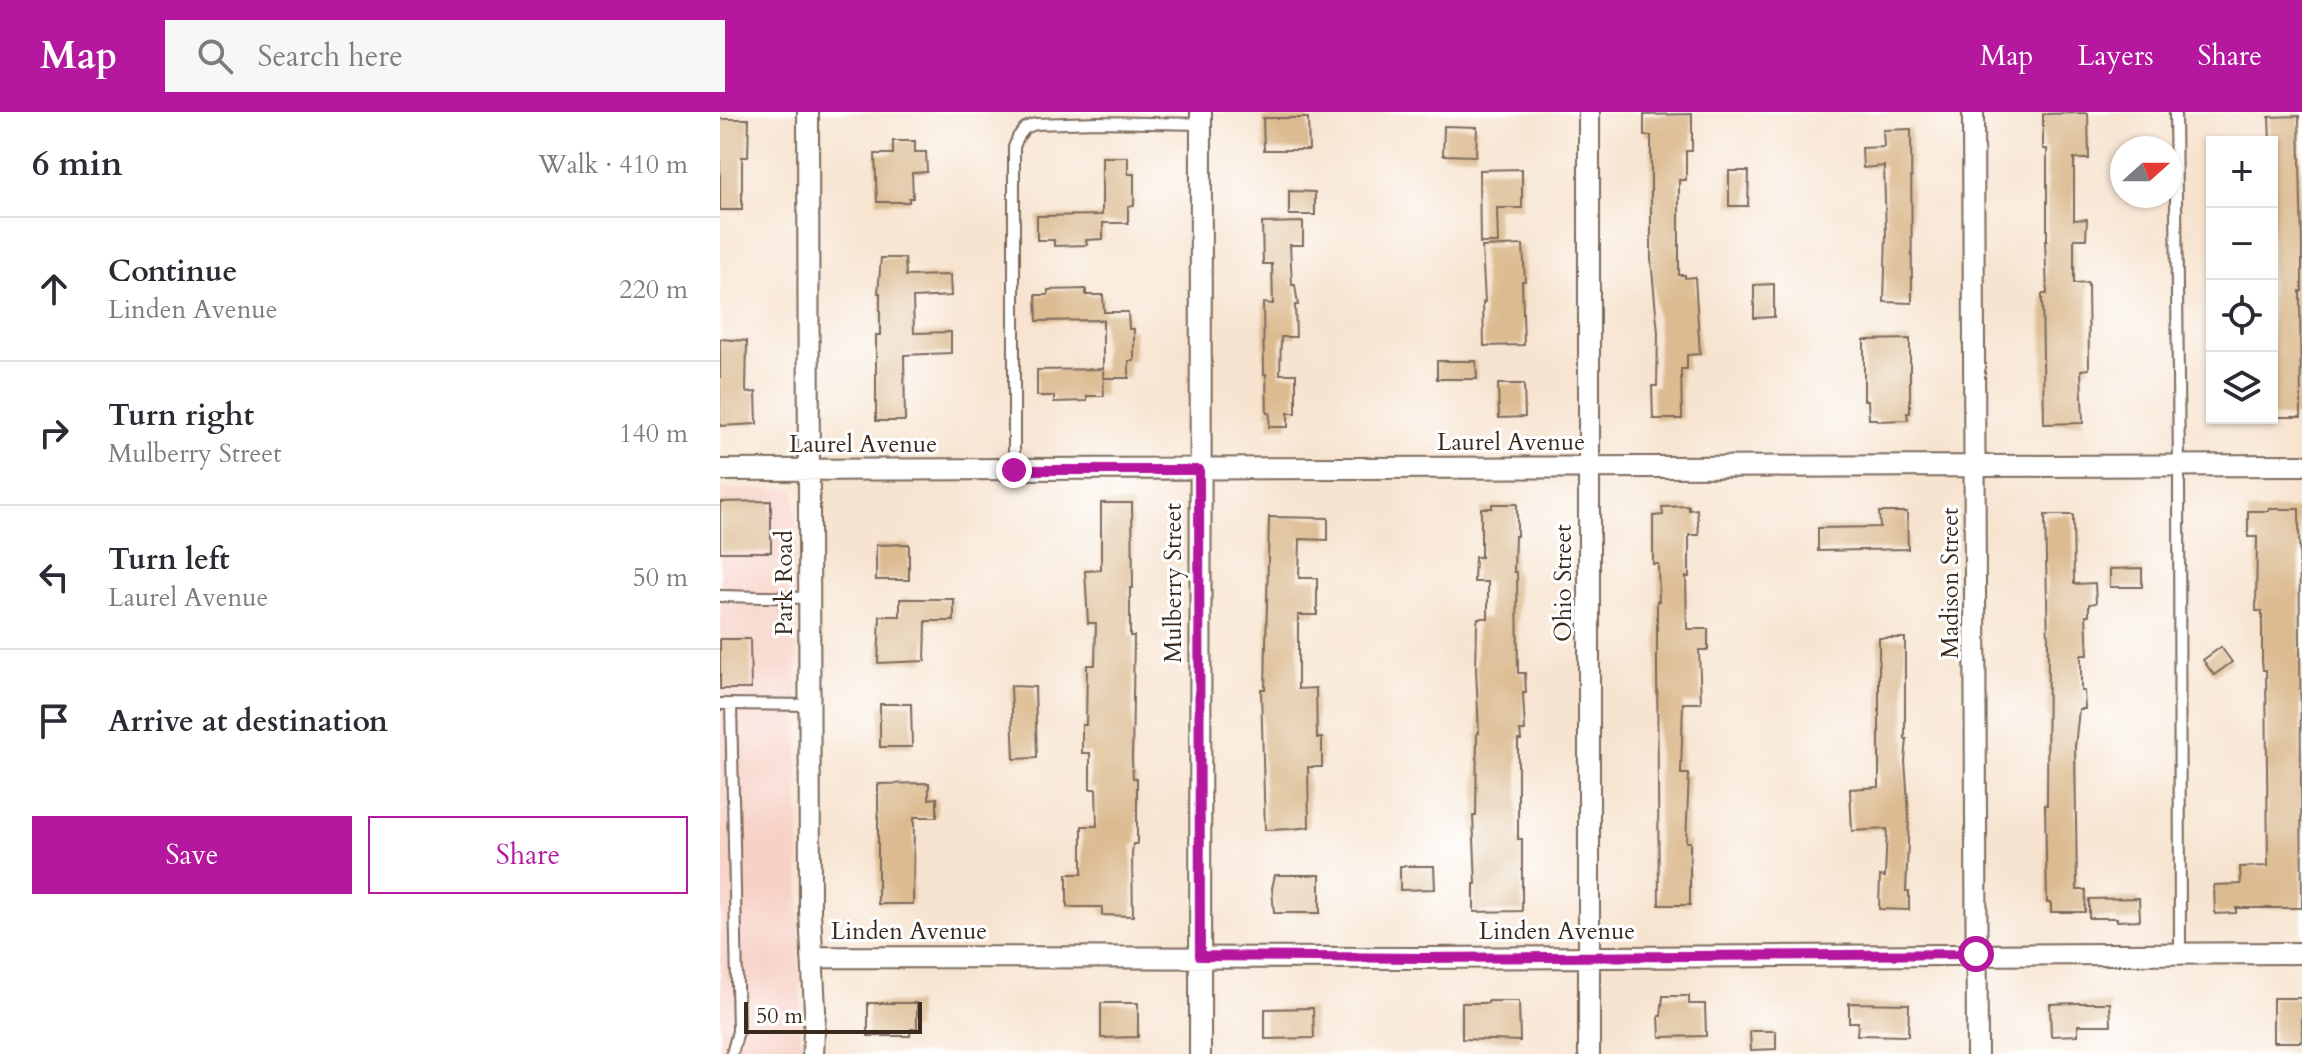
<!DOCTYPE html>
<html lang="en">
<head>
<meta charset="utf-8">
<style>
  body { margin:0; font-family:Cardo,serif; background:#f7f7f7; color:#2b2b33 }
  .controls { position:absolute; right:24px; top:24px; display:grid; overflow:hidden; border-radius:0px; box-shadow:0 2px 6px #0004 }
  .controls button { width:72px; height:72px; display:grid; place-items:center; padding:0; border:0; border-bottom:2px solid #e1e1e2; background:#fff; color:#2b2b33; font:40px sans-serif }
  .compass { position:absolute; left:1390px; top:24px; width:72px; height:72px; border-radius:50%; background:#fff; box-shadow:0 2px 6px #0004; rotate:69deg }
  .scale { position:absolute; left:24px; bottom:20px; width:178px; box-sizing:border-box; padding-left:8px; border:4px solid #3b2a1e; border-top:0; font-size:22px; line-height:28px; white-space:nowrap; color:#3b2a1e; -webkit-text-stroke:6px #fff; paint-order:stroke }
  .stop { position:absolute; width:24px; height:24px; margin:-18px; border:6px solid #b5179e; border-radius:50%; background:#fff }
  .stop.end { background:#b5179e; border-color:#fff; box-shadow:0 2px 8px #0008 }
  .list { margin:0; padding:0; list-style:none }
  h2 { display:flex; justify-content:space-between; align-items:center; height:104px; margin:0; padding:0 32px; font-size:34px }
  h2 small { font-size:26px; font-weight:400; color:#7c7c81 }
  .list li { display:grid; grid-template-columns:52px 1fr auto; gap:24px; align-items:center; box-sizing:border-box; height:144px; padding:0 32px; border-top:2px solid #e1e1e2 }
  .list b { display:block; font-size:30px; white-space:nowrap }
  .list p { margin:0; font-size:26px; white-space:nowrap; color:#7c7c81 }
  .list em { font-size:26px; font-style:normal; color:#7c7c81 }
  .actions { display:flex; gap:16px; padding:24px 32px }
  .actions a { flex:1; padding:18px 0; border:2px solid #b5179e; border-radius:0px; text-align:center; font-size:28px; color:#b5179e }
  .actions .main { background:#b5179e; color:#fff }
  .icon { flex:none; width:44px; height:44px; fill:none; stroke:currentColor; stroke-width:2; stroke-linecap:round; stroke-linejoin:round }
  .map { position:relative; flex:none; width:1582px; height:942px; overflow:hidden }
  header { display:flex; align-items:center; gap:48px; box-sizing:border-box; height:112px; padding:0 40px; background:#b5179e; color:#fff }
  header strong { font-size:38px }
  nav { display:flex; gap:44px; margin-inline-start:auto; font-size:28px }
  .search { width:560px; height:72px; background:#f7f7f7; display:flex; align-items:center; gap:20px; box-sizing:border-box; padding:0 28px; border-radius:0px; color:#7c7c81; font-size:30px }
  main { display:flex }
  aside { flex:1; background:#fff }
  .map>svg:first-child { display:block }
</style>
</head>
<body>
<header>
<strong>Map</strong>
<div class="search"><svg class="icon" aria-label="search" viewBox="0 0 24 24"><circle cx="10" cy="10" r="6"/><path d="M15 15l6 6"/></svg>Search here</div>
<nav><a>Map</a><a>Layers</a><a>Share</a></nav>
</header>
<main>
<aside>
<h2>6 min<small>Walk · 410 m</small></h2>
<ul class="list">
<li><svg class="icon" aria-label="ahead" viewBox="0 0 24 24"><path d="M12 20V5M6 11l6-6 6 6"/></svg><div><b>Continue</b><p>Linden Avenue</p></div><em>220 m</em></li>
<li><svg class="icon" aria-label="right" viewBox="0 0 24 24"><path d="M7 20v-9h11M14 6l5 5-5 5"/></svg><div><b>Turn right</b><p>Mulberry Street</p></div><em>140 m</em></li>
<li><svg class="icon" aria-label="left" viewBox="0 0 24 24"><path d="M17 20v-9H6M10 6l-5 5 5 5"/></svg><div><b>Turn left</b><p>Laurel Avenue</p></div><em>50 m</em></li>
<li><svg class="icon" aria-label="arrive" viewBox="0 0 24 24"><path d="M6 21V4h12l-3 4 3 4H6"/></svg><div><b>Arrive at destination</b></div></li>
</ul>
<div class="actions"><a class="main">Save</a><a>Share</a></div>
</aside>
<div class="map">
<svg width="1582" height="942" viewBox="0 0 1582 942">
  <rect width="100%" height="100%" fill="#fff"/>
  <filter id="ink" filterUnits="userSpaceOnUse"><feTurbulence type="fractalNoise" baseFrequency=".0125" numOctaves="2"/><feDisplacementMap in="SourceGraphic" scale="16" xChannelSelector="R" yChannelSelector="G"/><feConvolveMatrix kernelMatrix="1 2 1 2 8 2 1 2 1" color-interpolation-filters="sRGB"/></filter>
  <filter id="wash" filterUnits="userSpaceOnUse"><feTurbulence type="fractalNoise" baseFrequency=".006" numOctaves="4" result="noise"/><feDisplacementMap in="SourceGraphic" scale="32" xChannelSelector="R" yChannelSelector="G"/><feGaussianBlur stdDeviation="1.8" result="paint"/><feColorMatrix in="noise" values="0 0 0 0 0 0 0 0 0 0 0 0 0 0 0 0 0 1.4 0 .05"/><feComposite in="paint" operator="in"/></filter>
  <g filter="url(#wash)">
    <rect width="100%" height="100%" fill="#f7e4d0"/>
    <!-- built -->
    <path fill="#f7d1c6" d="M 0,377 L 75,377 L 81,935 L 78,942 L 0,942 Z"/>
    <g id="blocks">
      <!-- building -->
      <path fill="#dcbb91" d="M 1368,1 L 1369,47 L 1354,47 L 1354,108 L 1367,107 L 1366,127 L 1354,127 L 1354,172 L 1368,171 L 1369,257 L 1361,258 L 1363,311 L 1324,312 L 1322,182 L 1327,182 L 1325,129 L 1327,129 L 1327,37 L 1323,37 L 1323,2 Z
        M 972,2 L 972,39 L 966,39 L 966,68 L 959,68 L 959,163 L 965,163 L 965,166 L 975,165 L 980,242 L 967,243 L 967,257 L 961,257 L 962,307 L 933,307 L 932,274 L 937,274 L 938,221 L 931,147 L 931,24 L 924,24 L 924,3 Z
        M 1579,4 L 1582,137 L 1582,179 L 1580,179 L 1581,305 L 1552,305 L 1552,30 L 1550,30 L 1549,5 Z
        M 543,6 L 588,6 L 589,38 L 544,38 Z
        M 0,7 L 29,7 L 28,45 L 22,45 L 22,98 L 0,98 Z
        M 724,14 L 757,15 L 756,44 L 723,43 Z
        M 1191,17 L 1192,191 L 1164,190 L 1166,123 L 1164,54 L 1143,56 L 1142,36 L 1164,35 L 1163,18 Z
        M 173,29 L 195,29 L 195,40 L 206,40 L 207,60 L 192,61 L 193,86 L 189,86 L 189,90 L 157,90 L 155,42 L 173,42 Z
        M 382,45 L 408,45 L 408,62 L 414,62 L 414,93 L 408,94 L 408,111 L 383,111 L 383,127 L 366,128 L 367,133 L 334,134 L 334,128 L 317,128 L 317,104 L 382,103 Z
        M 802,57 L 802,96 L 777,96 L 778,131 L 760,131 L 759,58 Z
        M 1009,59 L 1029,59 L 1028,94 L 1009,94 Z
        M 569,79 L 595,80 L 595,103 L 569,103 Z
        M 583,110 L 583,133 L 570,133 L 572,173 L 575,173 L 578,193 L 575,193 L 576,225 L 561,225 L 560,262 L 576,262 L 576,301 L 568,301 L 568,315 L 549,315 L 550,301 L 547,301 L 546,262 L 544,262 L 543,191 L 553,192 L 552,152 L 543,152 L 542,111 Z
        M 803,133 L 805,169 L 802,169 L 804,233 L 764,234 L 763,190 L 765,190 L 762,135 Z
        M 161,146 L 185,146 L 186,164 L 230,163 L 231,184 L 193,186 L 194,221 L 231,220 L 231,241 L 184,243 L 185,309 L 156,309 L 156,223 L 160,223 L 160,181 L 158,181 Z
        M 1054,172 L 1054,205 L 1034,206 L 1034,173 Z
        M 366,177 L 366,183 L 383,183 L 384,200 L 408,200 L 409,217 L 414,217 L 414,249 L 409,249 L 409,266 L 384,266 L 383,259 L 384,284 L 367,284 L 367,289 L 334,290 L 334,284 L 317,284 L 317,258 L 383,257 L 383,208 L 317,209 L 316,183 L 328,183 L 328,178 Z
        M 0,227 L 27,229 L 26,279 L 27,281 L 36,280 L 37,312 L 0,314 Z
        M 1190,227 L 1190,301 L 1187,301 L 1188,308 L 1157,309 L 1157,307 L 1149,307 L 1148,288 L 1144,288 L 1144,228 Z
        M 717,249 L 756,249 L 757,267 L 717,267 Z
        M 778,272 L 804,272 L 805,305 L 779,306 Z
        M 51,389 L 51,440 L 0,440 L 0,390 Z
        M 381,391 L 412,391 L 413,476 L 410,476 L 410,524 L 414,524 L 412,648 L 413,666 L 417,666 L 417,732 L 413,732 L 412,742 L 413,804 L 382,803 L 382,795 L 347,795 L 347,762 L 362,762 L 362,714 L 377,714 L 376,677 L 370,677 L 370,641 L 362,641 L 362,613 L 366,613 L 367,553 L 375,553 L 376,511 L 368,511 L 365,459 L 381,458 Z
        M 772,392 L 797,392 L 797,424 L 795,424 L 794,460 L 797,460 L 798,561 L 805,561 L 806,581 L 803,581 L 805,619 L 800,619 L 801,628 L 798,628 L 798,727 L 802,727 L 802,799 L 754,800 L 754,772 L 756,772 L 753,704 L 756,704 L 757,621 L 759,621 L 756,558 L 757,511 L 758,506 L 768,506 L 768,470 L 754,470 L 755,445 L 761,445 L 761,396 L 772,396 Z
        M 969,394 L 969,398 L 977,397 L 979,423 L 969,423 L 969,465 L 966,465 L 967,517 L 988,517 L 988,538 L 979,538 L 981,591 L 963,591 L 961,662 L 969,662 L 966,730 L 970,730 L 970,793 L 939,793 L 937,554 L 937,489 L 939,489 L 938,452 L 933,452 L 933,404 L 943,403 L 942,395 Z
        M 1549,397 L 1579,397 L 1582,796 L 1516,796 L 1516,801 L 1495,802 L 1494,773 L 1521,772 L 1520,755 L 1548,754 L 1546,558 L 1543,558 L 1542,549 L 1542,499 L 1536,499 L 1537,425 L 1528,425 L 1528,399 L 1549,399 Z
        M 1159,400 L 1187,400 L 1188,437 L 1098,439 L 1098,416 L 1160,415 Z
        M 1325,403 L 1353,403 L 1354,472 L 1375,471 L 1376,491 L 1369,492 L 1369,503 L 1366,503 L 1368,543 L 1361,543 L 1361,579 L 1364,579 L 1365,597 L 1359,597 L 1355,635 L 1357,778 L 1366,778 L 1365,800 L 1331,800 L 1331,791 L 1327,791 L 1325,693 L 1327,693 L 1328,531 Z
        M 549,405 L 608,406 L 608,428 L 580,427 L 579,466 L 597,466 L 597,503 L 578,503 L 578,577 L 596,576 L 597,626 L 602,626 L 602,655 L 588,655 L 589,715 L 572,717 L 545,718 L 541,577 L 545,577 Z
        M 189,432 L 189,468 L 156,468 L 156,433 Z
        M 1422,456 L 1422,475 L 1390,475 L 1390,457 Z
        M 180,487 L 234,487 L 234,509 L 206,509 L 205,549 L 158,551 L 160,504 L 180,504 Z
        M 1159,526 L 1185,526 L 1185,627 L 1187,627 L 1185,649 L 1189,704 L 1186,779 L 1189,779 L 1189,798 L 1159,797 L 1160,764 L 1165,765 L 1167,717 L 1132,719 L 1130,677 L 1159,675 Z
        M 0,527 L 30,527 L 31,577 L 0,577 Z
        M 1501,535 L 1512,550 L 1494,563 L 1483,548 Z
        M 291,574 L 315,575 L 317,646 L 294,647 Z
        M 160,592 L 191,592 L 192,635 L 160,635 Z
        M 209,671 L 209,687 L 217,686 L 217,705 L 194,705 L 193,792 L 158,792 L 158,672 Z
        M 680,754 L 714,754 L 715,777 L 680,778 Z
        M 555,763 L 600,763 L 600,801 L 554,801 L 552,776 Z
        M 1419,786 L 1420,808 L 1397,809 L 1397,806 L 1369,806 L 1369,787 Z
        M 943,884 L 969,884 L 969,892 L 985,892 L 986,924 L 940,925 L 939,904 L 941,904 Z
        M 1553,886 L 1582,886 L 1582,930 L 1553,930 Z
        M 768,889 L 799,889 L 800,929 L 742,927 L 742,891 L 768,891 Z
        M 148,891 L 197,891 L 197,917 L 191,917 L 190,924 L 148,924 Z
        M 381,891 L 418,891 L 418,925 L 381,926 Z
        M 1129,891 L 1189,892 L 1188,924 L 1137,923 L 1138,910 L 1129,910 Z
        M 1357,891 L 1390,891 L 1391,913 L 1358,913 L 1358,923 L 1331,924 L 1330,892 Z
        M 593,896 L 594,926 L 545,927 L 545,897 Z
        M 1030,919 L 1056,919 L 1056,937 L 1031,938 Z"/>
    </g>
  </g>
  <g filter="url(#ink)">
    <use href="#blocks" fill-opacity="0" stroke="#7d6b5c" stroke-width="2"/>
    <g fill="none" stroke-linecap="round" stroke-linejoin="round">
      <defs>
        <path id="service" d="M 1455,0 L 1459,354 L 1460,841
          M 294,358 L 294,35 L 298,25 L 305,16 L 315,12 L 377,10 L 481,12
          M 0,484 L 90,486
          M 0,592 L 90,593
          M 11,592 L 18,919 L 12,942"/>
        <path id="minor" d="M 88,0 L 90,800 L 95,898 L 93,942
          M 1253,0 L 1257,942
          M 0,358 L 1582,353
          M 92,845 L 702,846 L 1582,841
          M 480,942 L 481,0
          M 869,942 L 869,0"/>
      </defs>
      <!-- service casing -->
      <use href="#service" stroke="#7d6b5c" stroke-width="14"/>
      <!-- minor casing -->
      <use href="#minor" stroke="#7d6b5c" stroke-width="24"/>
      <!-- service -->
      <use href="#service" stroke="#fff" stroke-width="10"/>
      <!-- minor -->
      <use href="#minor" stroke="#fff" stroke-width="20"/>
    </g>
  </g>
  <g fill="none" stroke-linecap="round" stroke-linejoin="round" filter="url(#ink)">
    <!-- route -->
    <path stroke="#b5179e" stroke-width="10" d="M 294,358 L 479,358 L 480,844 L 702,846 L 1256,842"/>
  </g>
  <g text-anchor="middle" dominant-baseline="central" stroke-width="6" stroke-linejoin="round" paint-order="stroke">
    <!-- street labels -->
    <g font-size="24" fill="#3b2a1e" stroke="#fff">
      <text x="791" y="330">Laurel Avenue</text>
      <text x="143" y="332">Laurel Avenue</text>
      <text transform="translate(64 471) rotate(-90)">Park Road</text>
      <text transform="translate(453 471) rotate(-90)">Mulberry Street</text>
      <text transform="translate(843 471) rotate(-90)">Ohio Street</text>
      <text transform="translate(1230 471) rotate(-90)">Madison Street</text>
      <text x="189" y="819">Linden Avenue</text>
      <text x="837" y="819">Linden Avenue</text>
    </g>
  </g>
</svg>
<div class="controls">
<button>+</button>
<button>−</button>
<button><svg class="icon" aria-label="locate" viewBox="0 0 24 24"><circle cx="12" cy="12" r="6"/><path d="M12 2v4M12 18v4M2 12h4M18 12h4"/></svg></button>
<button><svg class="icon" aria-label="layers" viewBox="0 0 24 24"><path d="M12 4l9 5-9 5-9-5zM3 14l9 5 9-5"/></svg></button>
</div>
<svg class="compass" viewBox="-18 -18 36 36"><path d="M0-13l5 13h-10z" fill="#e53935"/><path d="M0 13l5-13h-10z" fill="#7c7c81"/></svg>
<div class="scale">50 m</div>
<div class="stop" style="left:1256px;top:842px"></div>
<div class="stop end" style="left:294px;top:358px"></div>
</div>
</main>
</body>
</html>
